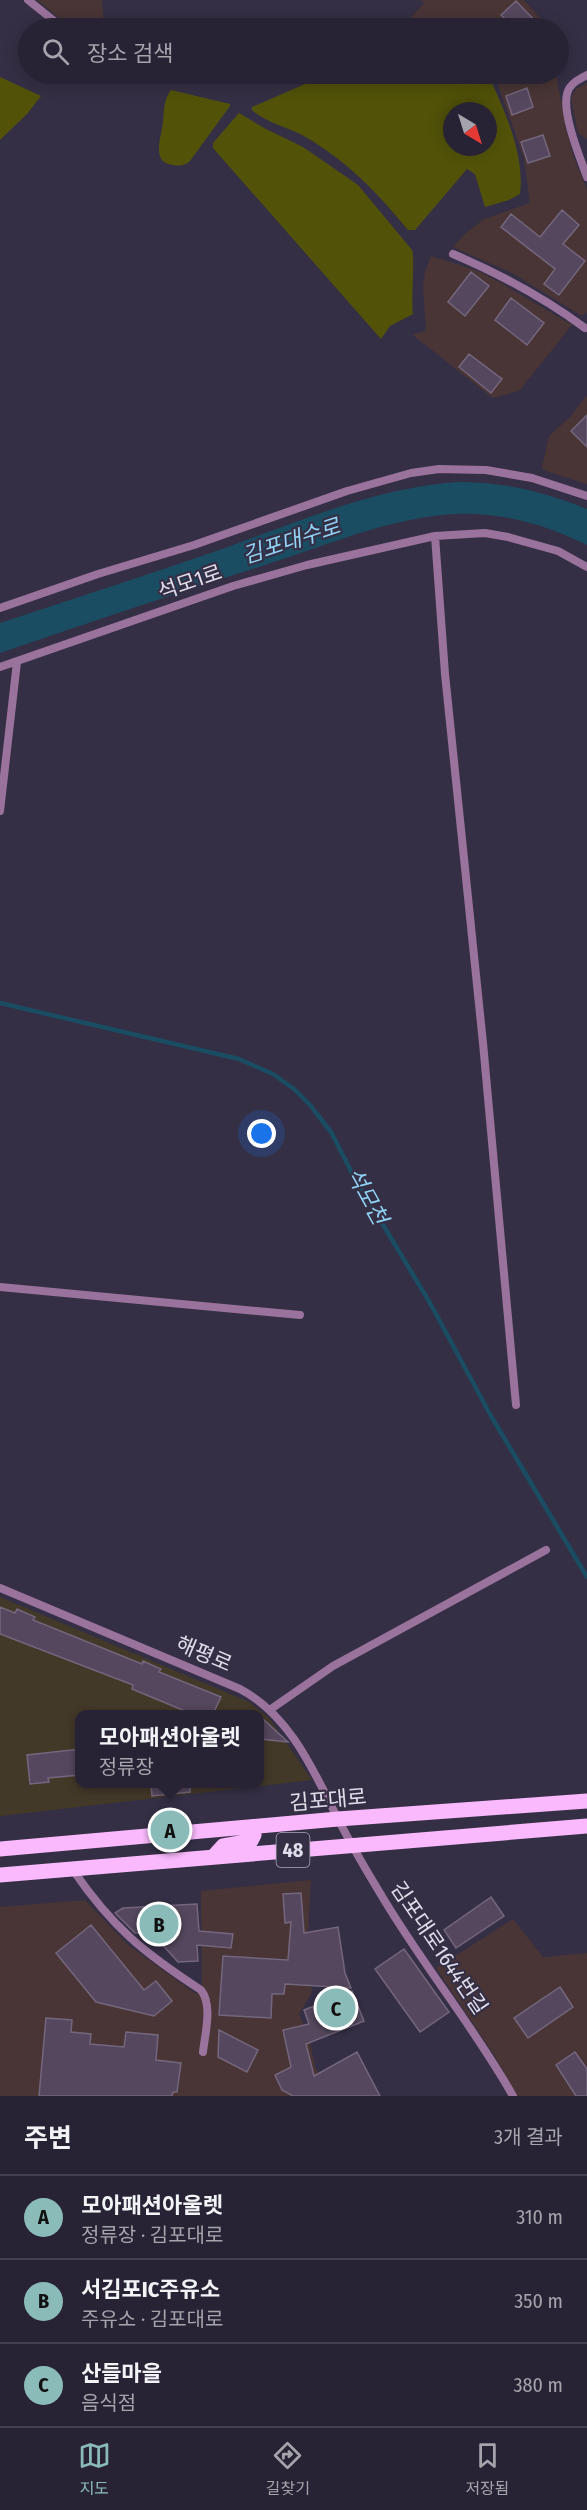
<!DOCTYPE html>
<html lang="ko">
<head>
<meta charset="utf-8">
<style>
  body { margin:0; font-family:"Fira Sans Condensed","Noto Sans KR",sans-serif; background:#342f40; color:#f1f3f6 }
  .compass { position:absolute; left:443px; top:102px; width:54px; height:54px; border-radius:50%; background:#282334; box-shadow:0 3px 15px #0003; rotate:142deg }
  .you { position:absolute; left:262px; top:1134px; width:21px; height:21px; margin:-15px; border:4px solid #fff; border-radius:50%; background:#1a73e8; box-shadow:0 0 0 9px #1a73e833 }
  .badge { display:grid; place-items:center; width:39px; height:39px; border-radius:50%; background:#8bbbb9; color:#111; font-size:20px; font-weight:700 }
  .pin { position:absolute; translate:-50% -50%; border:3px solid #fff; box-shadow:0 2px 6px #0006 }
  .popup { position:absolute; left:75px; top:1710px; width:189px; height:78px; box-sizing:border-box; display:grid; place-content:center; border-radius:12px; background:#282334; filter:drop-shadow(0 2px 4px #0005); font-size:20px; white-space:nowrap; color:#a5a4ac }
  .popup b { font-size:22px; color:#f1f3f6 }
  .popup::after { content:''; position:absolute; left:50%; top:100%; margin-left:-12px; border:12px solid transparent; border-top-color:#282334 }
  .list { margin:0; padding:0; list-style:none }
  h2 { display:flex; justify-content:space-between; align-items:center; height:78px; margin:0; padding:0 24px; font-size:26px }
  h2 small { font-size:20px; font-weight:400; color:#a5a4ac }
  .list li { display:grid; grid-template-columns:39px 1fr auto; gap:18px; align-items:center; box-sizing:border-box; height:84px; padding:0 24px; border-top:2px solid #44404f }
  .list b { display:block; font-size:22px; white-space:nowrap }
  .list p { margin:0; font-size:20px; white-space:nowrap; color:#a5a4ac }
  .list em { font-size:20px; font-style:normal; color:#a5a4ac }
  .icon { flex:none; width:33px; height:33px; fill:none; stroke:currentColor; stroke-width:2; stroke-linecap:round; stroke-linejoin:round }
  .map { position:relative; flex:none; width:587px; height:2096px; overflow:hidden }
  .search { position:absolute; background:#282334; box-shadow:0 3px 15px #0003; left:18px; right:18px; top:18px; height:66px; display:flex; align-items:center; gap:15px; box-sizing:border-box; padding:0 21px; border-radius:33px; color:#a5a4ac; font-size:22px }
  .sheet { height:330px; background:#282334 }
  nav { display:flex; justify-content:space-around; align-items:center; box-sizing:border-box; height:84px; border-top:2px solid #44404f; background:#282334; font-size:16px; color:#a5a4ac }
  nav a { display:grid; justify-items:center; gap:3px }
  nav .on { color:#8bbbb9 }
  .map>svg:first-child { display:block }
</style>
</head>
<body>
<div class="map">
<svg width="587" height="2096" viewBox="0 0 587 2096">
  <rect width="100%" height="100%" fill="#352f45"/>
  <!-- commercial -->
  <path fill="#433929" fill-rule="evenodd" d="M 0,1597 L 249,1702 L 269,1718 L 312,1780 L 0,1816 ZM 80,1714 L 260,1714 L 260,1784 L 80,1784 Z"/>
  <!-- industrial -->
  <path fill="#493535" d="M 37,0 L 102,0 L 104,28 L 71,28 Z
    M 421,0 L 524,0 L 549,28 L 410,28 L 407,22 L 424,3 Z
    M 494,74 L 556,74 L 566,129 L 574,158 L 587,190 L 587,312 L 582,316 L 512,273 L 453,247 L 466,233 L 484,219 L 530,203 L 524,158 Z
    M 587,83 L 587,139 L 578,133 L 571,98 L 576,89 Z
    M 431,256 L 478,271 L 501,283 L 572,325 L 519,391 L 493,398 L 414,336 L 414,334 L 426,331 L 423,287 L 425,271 Z
    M 587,395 L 587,484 L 543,470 L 542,467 L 549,436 L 570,417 Z
    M 311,1880 L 308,1933 L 312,1985 L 311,1994 L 299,2014 L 309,2036 L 315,2067 L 330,2096 L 0,2096 L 0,1907 L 85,1900 L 128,1945 L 196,1994 L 202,1984 L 201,1891 Z
    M 513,1919 L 543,1957 L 587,1953 L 587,2096 L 517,2096 L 494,2055 L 436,1968 Z"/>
  <!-- green -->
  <path fill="#525309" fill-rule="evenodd" d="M 328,74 L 488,74 C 504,110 525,153 520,194 L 509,200 L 485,207 L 475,174 L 467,169 L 415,230 L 408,230 C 377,192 345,159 302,135 C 285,126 267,123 252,110 L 252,107 ZM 452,111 L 488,111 L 488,147 L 452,147 Z
    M 0,77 L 41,96 L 27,114 L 0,140 Z
    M 171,90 L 230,104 L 230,106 L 190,161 C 184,166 180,166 173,165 C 149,163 163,133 163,121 C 164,110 164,99 171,90 Z
    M 239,113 L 264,128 L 303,147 L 358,185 L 412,250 C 415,255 411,302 413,314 L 390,326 L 381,339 L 213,148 L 213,143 Z"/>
  <!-- water -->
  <path fill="#1a4c62" d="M 456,482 C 505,482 542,491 587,509 L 587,545 C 546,525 502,512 456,514 C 396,517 337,541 280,560 C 187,590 93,621 0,653 L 0,623 C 75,598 150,574 225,548 C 303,520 372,489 456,482 Z"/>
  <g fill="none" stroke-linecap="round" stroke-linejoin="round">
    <!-- stream -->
    <path stroke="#1a4c62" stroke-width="4.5" d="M 0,1003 L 239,1059 L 273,1074 L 294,1089 L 310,1105 L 331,1132 L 352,1173 L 430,1303 L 491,1416 L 587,1577"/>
  </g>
  <!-- building -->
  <path fill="#55485e" stroke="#74667d" stroke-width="1.5" d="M 516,1 L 542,28 L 514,28 L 501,15 Z
    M 527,88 L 533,107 L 512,115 L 506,96 Z
    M 543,135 L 550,156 L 528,163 L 521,142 Z
    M 562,210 L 579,225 L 563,244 L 585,261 L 559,295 L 544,284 L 555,269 L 501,227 L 511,214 L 540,237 Z
    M 471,272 L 489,286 L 465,316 L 448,302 Z
    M 511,298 L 544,323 L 527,345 L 495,320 Z
    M 469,354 L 502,379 L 491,393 L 459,367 Z
    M 587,415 L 587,447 L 571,431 Z
    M 0,1607 L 15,1613 L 17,1609 L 35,1617 L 33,1620 L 142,1664 L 143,1661 L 161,1669 L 159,1672 L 221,1697 L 213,1714 L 192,1714 L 132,1689 L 133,1685 L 0,1634 Z
    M 263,1719 L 288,1742 L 261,1739 Z
    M 80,1749 L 80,1775 L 48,1778 L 49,1782 L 30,1784 L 27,1755 Z
    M 151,1784 L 190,1784 L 190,1792 L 152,1796 Z
    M 301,1893 L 304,1933 L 338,1927 L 345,1973 L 351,1988 L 285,1984 L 284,1994 L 272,1994 L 271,2018 L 219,2015 L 223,1956 L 288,1960 L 291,1922 L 285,1923 L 283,1894 Z
    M 491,1897 L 504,1916 L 456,1948 L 444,1930 Z
    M 197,1904 L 199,1931 L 233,1934 L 231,1948 L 197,1945 L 198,1961 L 178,1962 L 151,1932 L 135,1933 L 115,1913 L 123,1908 Z
    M 91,1925 L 144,1990 L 156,1981 L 172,2001 L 154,2016 L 96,2002 L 56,1953 Z
    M 404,1949 L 449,2012 L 420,2032 L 375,1969 Z
    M 560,1987 L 573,2007 L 528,2038 L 514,2018 Z
    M 352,1991 L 364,2021 L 306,2044 L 314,2076 L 357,2052 L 380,2096 L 293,2096 L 282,2090 L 275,2075 L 291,2067 L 283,2030 L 309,2024 L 304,2010 Z
    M 46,2018 L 72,2020 L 71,2032 L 91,2034 L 90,2044 L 124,2047 L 126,2032 L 158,2035 L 156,2060 L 181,2063 L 177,2092 L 173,2092 L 172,2096 L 39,2096 Z
    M 219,2030 L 258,2050 L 247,2072 L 218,2057 Z
    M 575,2052 L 587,2069 L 587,2096 L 576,2096 L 556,2065 Z"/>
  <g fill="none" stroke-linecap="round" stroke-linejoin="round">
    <!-- service -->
    <path stroke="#9a739c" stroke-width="8" d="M 28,0 L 63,28
      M 587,75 C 579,79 569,84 567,94 C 562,114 580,158 587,177
      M 453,254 C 500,274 543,297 585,328
      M 435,536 L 445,674 L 483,1043 L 516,1405
      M 0,608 L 98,574 L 194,545 L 347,491 L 411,473 L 439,469 L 486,470 L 532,478 L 587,496
      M 0,667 L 233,586 L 307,565 L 435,536 L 485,533 L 508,537 L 558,551 L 587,567
      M 0,811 L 17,662
      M 0,1287 L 300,1315
      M 0,1588 L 240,1689 C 291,1716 314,1772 339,1821 C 352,1846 366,1870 380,1893 C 421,1963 473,2025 513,2096
      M 271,1709 L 333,1666 L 546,1550
      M 73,1870 C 112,1927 144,1953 201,1990 C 213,2005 205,2034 203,2052"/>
    <!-- primary -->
    <path stroke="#f9b9fc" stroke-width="15" d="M 0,1849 L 338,1819 L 587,1801
      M 213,1857 L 223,1846 L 251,1841 L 254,1835 L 254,1827
      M 0,1875 L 587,1826"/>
  </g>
  <g text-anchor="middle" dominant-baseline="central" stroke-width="4.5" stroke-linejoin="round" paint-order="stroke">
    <!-- shield labels -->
    <rect fill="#352f45" stroke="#adaaba" stroke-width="1.5" x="276.5" y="1833" width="33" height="34" rx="4.5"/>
    <g font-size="20" font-weight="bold" fill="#e1deec">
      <text x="293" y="1850">48</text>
    </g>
    <!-- street labels -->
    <g font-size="21" fill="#e1deec" stroke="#352f45">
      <text transform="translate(190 582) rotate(-19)">석모1로</text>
      <text transform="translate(204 1654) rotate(23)">해평로</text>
      <text transform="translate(328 1800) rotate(-5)">김포대로</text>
      <text transform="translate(439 1948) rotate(56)">김포대로1644번길</text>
    </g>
    <!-- water labels -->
    <g font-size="22" font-style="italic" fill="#90d3f5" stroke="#352f45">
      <text transform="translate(291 541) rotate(-18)">김포대수로</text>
      <text transform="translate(367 1196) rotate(61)">석모천</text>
    </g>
  </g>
</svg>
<svg class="compass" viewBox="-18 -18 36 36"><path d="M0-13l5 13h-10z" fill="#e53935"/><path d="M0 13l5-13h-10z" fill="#a5a4ac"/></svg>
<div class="you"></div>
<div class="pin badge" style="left:170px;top:1830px">A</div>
<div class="popup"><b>모아패션아울렛</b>정류장</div>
<div class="pin badge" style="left:159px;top:1924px">B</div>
<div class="pin badge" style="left:336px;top:2008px">C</div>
<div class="search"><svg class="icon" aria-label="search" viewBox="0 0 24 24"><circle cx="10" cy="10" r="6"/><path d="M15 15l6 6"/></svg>장소 검색</div>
</div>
<section class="sheet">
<h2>주변<small>3개 결과</small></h2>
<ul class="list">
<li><span class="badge">A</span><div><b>모아패션아울렛</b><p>정류장 · 김포대로</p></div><em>310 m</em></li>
<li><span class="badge">B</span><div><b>서김포IC주유소</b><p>주유소 · 김포대로</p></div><em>350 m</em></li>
<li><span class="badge">C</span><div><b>산들마을</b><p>음식점</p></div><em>380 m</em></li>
</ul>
</section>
<nav>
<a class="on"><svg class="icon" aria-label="map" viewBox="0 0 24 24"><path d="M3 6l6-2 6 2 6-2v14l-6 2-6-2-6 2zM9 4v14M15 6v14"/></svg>지도</a>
<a><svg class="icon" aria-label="directions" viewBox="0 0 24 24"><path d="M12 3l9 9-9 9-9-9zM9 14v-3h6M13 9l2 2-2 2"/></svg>길찾기</a>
<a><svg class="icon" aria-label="saved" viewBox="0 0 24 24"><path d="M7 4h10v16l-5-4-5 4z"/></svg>저장됨</a>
</nav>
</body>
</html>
